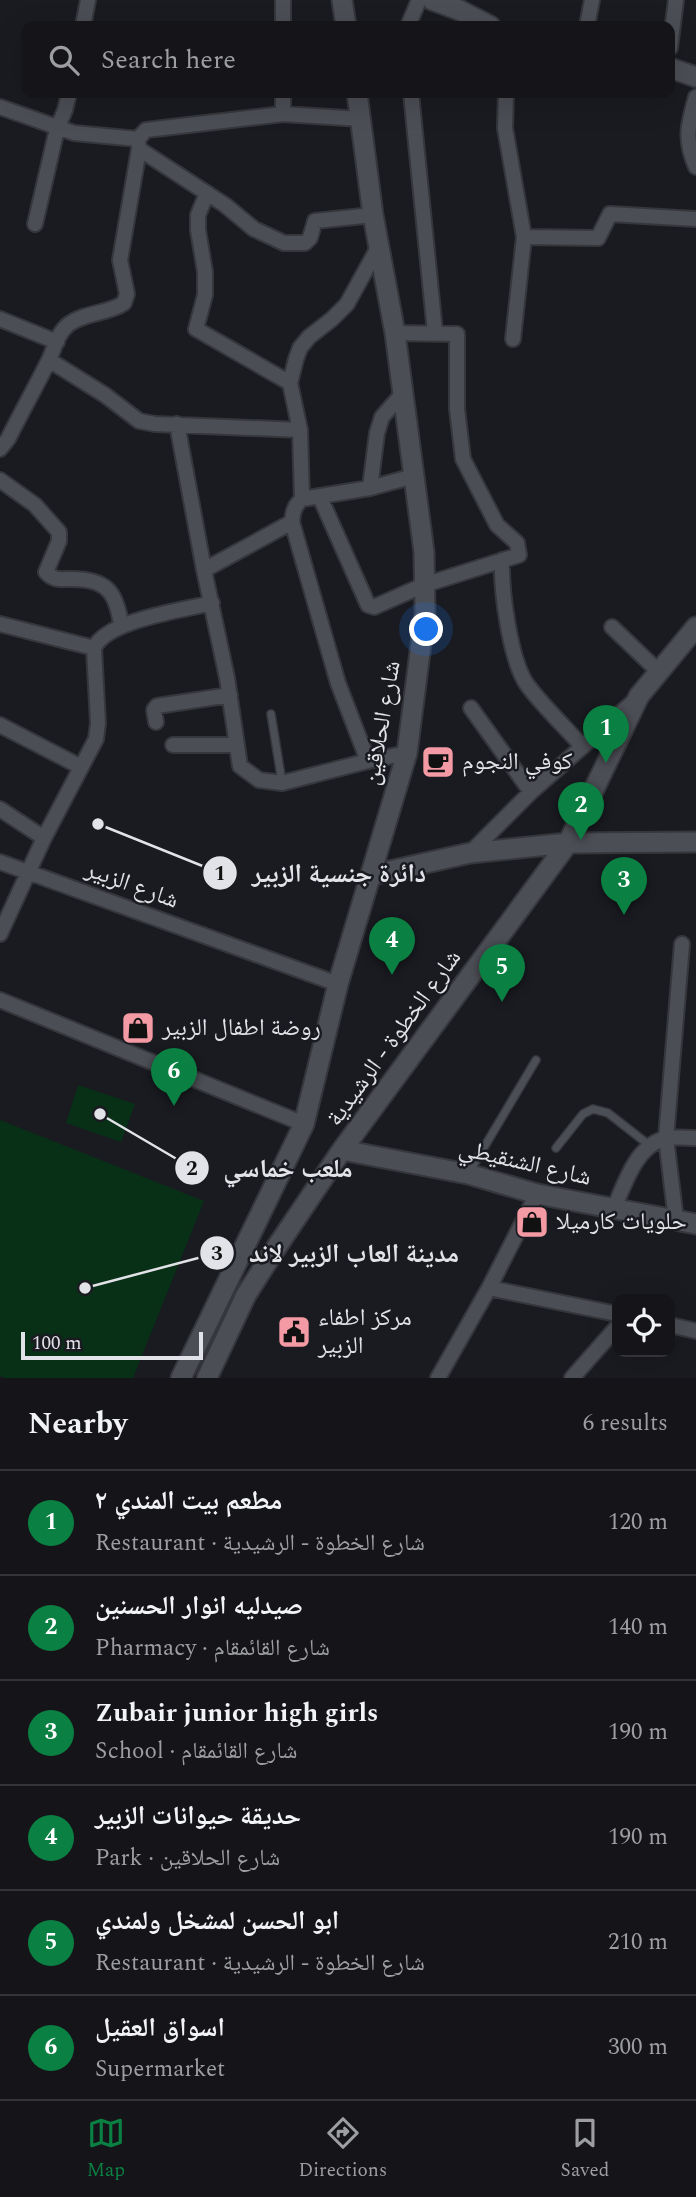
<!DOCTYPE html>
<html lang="en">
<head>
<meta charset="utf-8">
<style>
  body { margin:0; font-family:Spectral,"Noto Naskh Arabic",serif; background:#212126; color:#f1f3f6 }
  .controls { position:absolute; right:21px; bottom:21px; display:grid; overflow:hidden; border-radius:14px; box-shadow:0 7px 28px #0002 }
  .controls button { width:63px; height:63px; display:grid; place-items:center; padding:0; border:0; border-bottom:2px solid #333338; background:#141419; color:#f1f3f6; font:35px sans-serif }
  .scale { position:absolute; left:21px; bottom:18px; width:182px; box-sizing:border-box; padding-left:7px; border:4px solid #e2e3e8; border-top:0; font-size:19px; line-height:24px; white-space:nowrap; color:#e2e3e8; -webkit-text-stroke:5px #1a1b21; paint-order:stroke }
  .you { position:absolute; left:427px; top:630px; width:24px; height:24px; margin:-18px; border:5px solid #fff; border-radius:50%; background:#1a73e8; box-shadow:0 0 0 10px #1a73e833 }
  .badge { display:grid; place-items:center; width:46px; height:46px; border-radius:50%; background:#0b8043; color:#fff; font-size:23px; font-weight:700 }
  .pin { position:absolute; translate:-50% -58px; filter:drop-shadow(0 2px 4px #0008) }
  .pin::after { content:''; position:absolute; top:37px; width:24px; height:21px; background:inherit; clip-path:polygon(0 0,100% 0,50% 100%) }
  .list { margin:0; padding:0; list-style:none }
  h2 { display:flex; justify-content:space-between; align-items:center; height:91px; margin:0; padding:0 28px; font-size:30px }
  h2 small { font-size:23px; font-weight:400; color:#9d9ea2 }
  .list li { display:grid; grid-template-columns:46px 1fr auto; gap:21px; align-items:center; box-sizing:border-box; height:105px; padding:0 28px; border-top:2px solid #333338 }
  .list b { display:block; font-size:26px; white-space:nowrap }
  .list p { margin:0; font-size:23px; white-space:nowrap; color:#9d9ea2 }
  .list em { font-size:23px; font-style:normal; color:#9d9ea2 }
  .icon { flex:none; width:38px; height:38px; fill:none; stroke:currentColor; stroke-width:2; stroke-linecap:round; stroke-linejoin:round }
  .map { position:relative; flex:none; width:696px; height:1378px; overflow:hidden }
  .search { position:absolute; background:#141419; box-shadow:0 7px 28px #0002; left:21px; right:21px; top:21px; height:77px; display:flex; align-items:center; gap:18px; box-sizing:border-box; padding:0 24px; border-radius:14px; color:#9d9ea2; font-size:26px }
  .sheet { height:721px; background:#141419 }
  nav { display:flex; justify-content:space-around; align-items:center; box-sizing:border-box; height:98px; border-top:2px solid #333338; background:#141419; font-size:19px; color:#9d9ea2 }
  nav a { display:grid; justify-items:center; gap:4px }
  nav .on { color:#0b8043 }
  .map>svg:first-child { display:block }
</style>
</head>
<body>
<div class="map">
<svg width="696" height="1378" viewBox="0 0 696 1378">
  <rect width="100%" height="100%" fill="#1a1b21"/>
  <!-- green -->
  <path fill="#083016" d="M 78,1085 L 135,1104 L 121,1142 L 66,1123 Z
    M 0,1120 L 204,1201 L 133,1378 L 5,1378 L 0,1376 Z"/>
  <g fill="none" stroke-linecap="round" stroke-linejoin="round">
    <defs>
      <path id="lane" d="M 271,714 L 282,782
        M 556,1148 L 583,1114 L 593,1109 L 608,1113 L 649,1145
        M 470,1171 L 536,1060"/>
      <path id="street" d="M 83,26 L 88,0
        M 283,26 L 283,0
        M 408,26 L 419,0
        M 587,26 L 592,0
        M 670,48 L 676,0
        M 411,93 L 435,332
        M 506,93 L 505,128 L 524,237 L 513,339
        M 696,97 C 688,125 684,139 696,167
        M 0,107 L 74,133 L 138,139 L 146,130 L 283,114 L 361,119
        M 283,114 L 283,93
        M 139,149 L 225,205 L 254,229 L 284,243 L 305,243 L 310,238 L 315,221 L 373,215
        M 207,193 L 198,215 L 198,230 L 205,272 L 205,295 L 196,329 L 290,383
        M 35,224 L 57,129 L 65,110 L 69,93
        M 524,237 L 598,238 L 610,214 L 696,219
        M 0,319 L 57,342
        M 49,360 L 105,395 L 139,421 L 155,424 L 300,430
        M 177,424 L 204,570 L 227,678 L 240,766 L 259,780 L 282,783 L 368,761 L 407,753
        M 0,449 L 8,439 C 21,413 35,388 48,362 C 54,350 57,333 69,324 C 85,312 108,314 124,303 L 127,294 L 120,260 L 139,149 L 138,139
        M 0,480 L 35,505 L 59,532 L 59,541 L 46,572 C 54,581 61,579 71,579 C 107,579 116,592 121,624
        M 370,488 L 377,433 L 382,417 L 403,393
        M 320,497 L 368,605 L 374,607 L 424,585 L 519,555 L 517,543 L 497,525 L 463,459 L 457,409 L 457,334 L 395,333
        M 302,499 L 300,430 L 290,383 L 296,359 L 300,348 L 309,337 L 332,319 L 347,304 L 379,246
        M 502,560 C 501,590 510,662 528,686 C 544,707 565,727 582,746
        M 204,570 L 292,522
        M 0,624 L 94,648
        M 612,627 L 659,672
        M 471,708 L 531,792
        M 156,722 L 154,710 L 157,706 L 230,695
        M 0,725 L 81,767
        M 173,745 L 237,745
        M 368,761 L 338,683 L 292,522 C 293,512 294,506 302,499 L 370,488 L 414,476
        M 0,809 L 44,838
        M 470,853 L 531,792 L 633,702
        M 0,862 L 338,984
        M 0,934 L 44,838 L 96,739 L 98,723 L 94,648 C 107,620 183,610 212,603
        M 0,1000 L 304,1124
        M 614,1208 C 625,1184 635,1148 663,1139 C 673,1136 686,1138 696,1138
        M 676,1220 L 666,1138 L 682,944
        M 489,1288 L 617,1314
        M 670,1325 L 696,1331
        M 438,1378 L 489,1288 L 537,1194
        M 572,1378 L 617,1327"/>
      <path id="secondary" d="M 342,0 L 346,26
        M 432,0 L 459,10 L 490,26
        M 670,68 L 696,77
        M 372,875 L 470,853 L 568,843 L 696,842
        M 342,1150 L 468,1174 L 537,1194 L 696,1224
        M 181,1378 L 304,1124 L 338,984 L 407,753 L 425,613 L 424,552 L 395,333 L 373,215 L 357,93
        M 207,1378 L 246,1295 L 274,1251 L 342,1150 L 568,843 L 639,696 L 696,627"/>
    </defs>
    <!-- lane casing -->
    <use href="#lane" stroke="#36373c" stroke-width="10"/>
    <!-- street casing -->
    <use href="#street" stroke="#36373c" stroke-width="18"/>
    <!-- secondary casing -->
    <use href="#secondary" stroke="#36373c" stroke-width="23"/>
    <!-- lane -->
    <use href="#lane" stroke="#4c4e55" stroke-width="7"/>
    <!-- street -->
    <use href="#street" stroke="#4c4e55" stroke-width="14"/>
    <!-- secondary -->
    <use href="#secondary" stroke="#4c4e55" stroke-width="19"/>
  </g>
  <!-- icons -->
  <defs>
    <symbol id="cafe-square" viewBox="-11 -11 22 22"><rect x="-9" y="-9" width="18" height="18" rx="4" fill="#f49aa4" stroke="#1a1b21"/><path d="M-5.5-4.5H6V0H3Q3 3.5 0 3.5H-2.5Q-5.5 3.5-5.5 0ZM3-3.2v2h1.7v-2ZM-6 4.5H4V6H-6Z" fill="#111"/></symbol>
    <symbol id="shop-square" viewBox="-11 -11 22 22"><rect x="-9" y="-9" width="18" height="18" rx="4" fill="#f49aa4" stroke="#1a1b21"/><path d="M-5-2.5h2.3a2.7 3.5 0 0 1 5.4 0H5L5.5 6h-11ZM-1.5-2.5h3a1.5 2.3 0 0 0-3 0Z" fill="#111"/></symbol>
    <symbol id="civic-square" viewBox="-11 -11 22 22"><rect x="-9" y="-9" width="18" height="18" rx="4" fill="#f49aa4" stroke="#1a1b21"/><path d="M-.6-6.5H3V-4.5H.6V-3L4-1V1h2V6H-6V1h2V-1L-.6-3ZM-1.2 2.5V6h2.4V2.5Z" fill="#111"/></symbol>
  </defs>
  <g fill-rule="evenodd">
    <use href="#cafe-square" x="419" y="743" width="38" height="38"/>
    <use href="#shop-square" x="119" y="1009" width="38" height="38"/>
    <use href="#shop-square" x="513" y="1203" width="38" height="38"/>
    <use href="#civic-square" x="275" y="1313" width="38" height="38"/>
  </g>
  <g text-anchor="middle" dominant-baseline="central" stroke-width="5" stroke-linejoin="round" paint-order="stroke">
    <!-- street labels -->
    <g font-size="24" fill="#e2e3e8" stroke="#1a1b21">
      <text transform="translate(382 723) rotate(-80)">شارع الحلاقين</text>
      <text transform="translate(132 885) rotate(20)">شارع الزبير</text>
      <text transform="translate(394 1038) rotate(-54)">شارع الخطوة - الرشيدية</text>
      <text transform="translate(525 1163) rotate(13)">شارع الشنقيطي</text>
    </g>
    <!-- poi labels -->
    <g font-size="24" fill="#e2e3e8" stroke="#1a1b21" text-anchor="start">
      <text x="462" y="762">كوفي النجوم</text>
      <text x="162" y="1028">روضة اطفال الزبير</text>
      <text x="556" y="1222">حلويات كارميلا</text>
      <text x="318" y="1318">مركز اطفاء<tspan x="318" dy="28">الزبير</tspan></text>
    </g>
  </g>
  <!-- callouts -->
  <path fill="none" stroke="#e2e3e8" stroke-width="2.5" d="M98 824L220 873M100 1114L192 1168M85 1288L217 1253"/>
  <g fill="#e2e3e8" stroke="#1a1b21" stroke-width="2.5">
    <circle cx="98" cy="824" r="7"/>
    <circle cx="100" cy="1114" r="7"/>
    <circle cx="85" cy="1288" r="7"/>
    <circle cx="220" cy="873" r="18"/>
    <circle cx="192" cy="1168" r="18"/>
    <circle cx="217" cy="1253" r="18"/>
  </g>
  <g font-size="21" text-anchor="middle" font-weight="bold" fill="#111">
    <text x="220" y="880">1</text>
    <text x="192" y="1175">2</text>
    <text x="217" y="1260">3</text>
  </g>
  <g font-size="26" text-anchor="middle" font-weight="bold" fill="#e2e3e8" stroke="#1a1b21" stroke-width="5" stroke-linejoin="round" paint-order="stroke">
    <text x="339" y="882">دائرة جنسية الزبير</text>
    <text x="288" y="1177">ملعب خماسي</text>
    <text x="354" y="1262">مدينة العاب الزبير لاند</text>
  </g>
</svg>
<div class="controls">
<button><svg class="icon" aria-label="locate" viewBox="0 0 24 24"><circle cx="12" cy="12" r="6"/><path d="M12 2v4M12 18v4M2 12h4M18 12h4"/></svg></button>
</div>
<div class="scale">100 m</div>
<div class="you"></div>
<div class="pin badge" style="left:606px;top:763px">1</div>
<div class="pin badge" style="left:581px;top:840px">2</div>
<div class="pin badge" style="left:624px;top:915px">3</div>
<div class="pin badge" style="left:392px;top:975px">4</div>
<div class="pin badge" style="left:502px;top:1002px">5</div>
<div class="pin badge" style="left:174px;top:1106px">6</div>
<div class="search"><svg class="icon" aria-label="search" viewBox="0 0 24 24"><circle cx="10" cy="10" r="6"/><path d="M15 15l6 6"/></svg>Search here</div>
</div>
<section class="sheet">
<h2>Nearby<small>6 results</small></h2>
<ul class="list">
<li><span class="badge">1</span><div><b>مطعم بيت المندي ٢</b><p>Restaurant · شارع الخطوة - الرشيدية</p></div><em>120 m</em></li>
<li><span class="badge">2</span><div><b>صيدليه انوار الحسنين</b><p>Pharmacy · شارع القائمقام</p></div><em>140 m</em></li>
<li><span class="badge">3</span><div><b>Zubair junior high girls</b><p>School · شارع القائمقام</p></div><em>190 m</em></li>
<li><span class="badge">4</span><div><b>حديقة حيوانات الزبير</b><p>Park · شارع الحلاقين</p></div><em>190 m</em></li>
<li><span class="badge">5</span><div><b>ابو الحسن لمشخل ولمندي</b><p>Restaurant · شارع الخطوة - الرشيدية</p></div><em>210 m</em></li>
<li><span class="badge">6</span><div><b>اسواق العقيل</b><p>Supermarket</p></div><em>300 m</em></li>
</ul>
</section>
<nav>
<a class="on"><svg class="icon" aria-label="map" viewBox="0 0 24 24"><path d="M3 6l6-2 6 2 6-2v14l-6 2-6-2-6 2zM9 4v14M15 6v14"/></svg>Map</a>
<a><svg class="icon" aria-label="directions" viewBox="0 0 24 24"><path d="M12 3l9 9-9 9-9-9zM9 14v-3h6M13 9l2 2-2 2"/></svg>Directions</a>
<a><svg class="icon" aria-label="saved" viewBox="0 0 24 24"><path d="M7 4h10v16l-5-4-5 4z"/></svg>Saved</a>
</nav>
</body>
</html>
